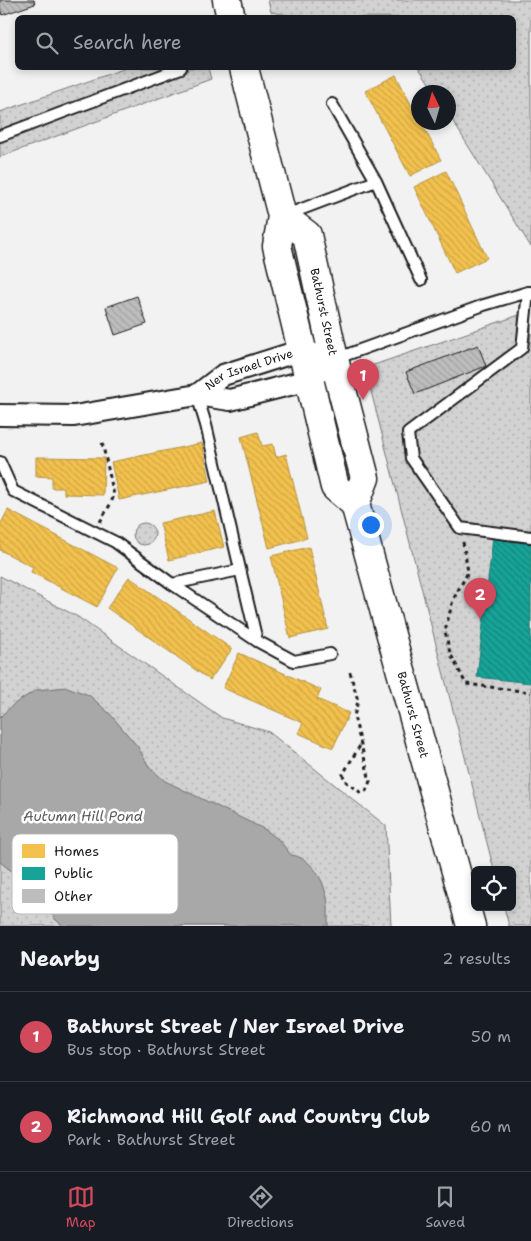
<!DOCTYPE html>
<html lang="en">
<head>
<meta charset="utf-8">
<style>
  body { margin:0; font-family:"Shantell Sans",sans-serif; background:#242831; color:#f1f3f6 }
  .controls { position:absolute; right:15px; bottom:15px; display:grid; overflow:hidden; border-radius:8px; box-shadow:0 2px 8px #0003 }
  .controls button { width:45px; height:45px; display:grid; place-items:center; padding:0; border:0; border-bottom:1px solid #363941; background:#171b24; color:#f1f3f6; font:25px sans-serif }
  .compass { position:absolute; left:411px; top:85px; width:45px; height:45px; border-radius:50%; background:#171b24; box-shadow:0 2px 8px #0003; rotate:355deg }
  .you { position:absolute; left:370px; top:524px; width:18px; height:18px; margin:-12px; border:4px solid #fff; border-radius:50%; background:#1a73e8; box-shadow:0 0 0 8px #1a73e833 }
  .badge { display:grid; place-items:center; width:32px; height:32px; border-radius:50%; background:#d1495b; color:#fff; font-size:16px; font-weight:700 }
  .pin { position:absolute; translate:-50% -41px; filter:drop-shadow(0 1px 2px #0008) }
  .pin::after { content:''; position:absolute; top:26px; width:18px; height:15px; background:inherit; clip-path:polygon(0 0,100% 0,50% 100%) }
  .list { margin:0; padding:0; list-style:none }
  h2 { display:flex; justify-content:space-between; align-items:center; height:65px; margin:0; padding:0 20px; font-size:21px }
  h2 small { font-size:16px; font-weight:400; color:#9ea1a6 }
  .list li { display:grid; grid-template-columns:32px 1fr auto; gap:15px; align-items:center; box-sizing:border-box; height:90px; padding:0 20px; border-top:1px solid #363941 }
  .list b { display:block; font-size:19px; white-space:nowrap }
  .list p { margin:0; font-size:16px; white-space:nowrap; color:#9ea1a6 }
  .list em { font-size:16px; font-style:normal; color:#9ea1a6 }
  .icon { flex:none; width:28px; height:28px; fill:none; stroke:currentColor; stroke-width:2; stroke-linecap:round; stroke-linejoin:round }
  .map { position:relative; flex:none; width:531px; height:926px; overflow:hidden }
  .search { position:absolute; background:#171b24; box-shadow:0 2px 8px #0003; left:15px; right:15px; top:15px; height:55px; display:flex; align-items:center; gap:12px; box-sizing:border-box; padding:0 18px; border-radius:8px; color:#9ea1a6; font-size:19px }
  .sheet { height:245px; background:#171b24 }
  nav { display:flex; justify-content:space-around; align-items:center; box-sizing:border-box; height:70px; border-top:1px solid #363941; background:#171b24; font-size:14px; color:#9ea1a6 }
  nav a { display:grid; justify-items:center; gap:2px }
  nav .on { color:#d1495b }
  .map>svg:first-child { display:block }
</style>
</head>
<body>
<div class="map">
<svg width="531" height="926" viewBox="0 0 531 926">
  <defs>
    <pattern id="park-dots" width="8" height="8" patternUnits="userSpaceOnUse" patternTransform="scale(1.25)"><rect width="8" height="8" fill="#d2d2d2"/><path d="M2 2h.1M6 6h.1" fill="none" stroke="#b4b4b4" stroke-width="1.8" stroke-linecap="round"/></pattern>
    <pattern id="homes-back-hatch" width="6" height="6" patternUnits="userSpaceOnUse" patternTransform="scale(1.25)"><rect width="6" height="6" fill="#f2c14e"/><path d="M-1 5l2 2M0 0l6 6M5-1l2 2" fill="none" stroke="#cfa544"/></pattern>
    <pattern id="public-back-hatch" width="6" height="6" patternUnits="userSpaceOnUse" patternTransform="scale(1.25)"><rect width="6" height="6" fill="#17a398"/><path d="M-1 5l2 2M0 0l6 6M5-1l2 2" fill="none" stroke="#14847b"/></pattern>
    <pattern id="building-back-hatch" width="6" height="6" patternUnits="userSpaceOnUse" patternTransform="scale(1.25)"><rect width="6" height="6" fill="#bdbdbd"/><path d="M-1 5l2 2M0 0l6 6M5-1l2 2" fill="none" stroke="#a2a2a2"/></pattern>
  </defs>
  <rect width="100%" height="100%" fill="#f2f2f2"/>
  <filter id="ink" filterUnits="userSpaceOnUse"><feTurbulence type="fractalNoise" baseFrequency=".02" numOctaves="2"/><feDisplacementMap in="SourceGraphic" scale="10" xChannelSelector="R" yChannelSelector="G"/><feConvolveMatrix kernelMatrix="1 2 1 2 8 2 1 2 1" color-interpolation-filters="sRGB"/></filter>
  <g filter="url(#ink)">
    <!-- park -->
    <path fill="url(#park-dots)" stroke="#777" d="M 268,0 L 531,0 L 531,247 L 449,115 L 448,92 L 435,92 L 419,68 L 514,68 L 514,18 L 298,17 L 271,12 Z
      M 126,68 L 208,68 L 211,79 L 0,157 L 0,112 Z
      M 531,311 L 531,926 L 509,926 L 504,907 L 512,907 L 512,870 L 494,870 L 365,368 Z
      M133 534a11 11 0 1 1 22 0a11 11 0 1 1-22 0Z
      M 0,576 L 78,617 L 222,718 L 269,732 L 386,826 L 391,926 L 0,926 Z"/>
    <!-- water -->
    <path fill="#a8a8a8" stroke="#707070" d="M 67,687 L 89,695 L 110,714 L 138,747 L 149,767 L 165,781 L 266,830 L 279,840 L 291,855 C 310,857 322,877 326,894 C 329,904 328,916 328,926 L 63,926 L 55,919 L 46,905 L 45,893 L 33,881 L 19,877 L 0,862 L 0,717 L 14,704 L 36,690 Z"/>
    <!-- homes -->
    <path fill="url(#homes-back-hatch)" stroke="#b2903f" d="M 396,75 L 418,118 L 418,122 L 421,122 L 441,160 L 410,176 L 365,91 Z
      M 446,171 L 487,258 L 455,273 L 414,187 Z
      M 258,432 L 262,446 L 273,444 L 276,457 L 286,454 L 307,538 L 269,548 L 241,437 Z
      M 202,443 L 210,481 L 119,500 L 111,462 Z
      M 36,457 L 104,458 L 103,495 L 64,494 L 64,488 L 52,488 L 52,477 L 36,476 Z
      M 8,510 L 118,568 L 97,607 L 31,572 L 33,567 L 0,550 L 0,525 Z
      M 215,511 L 224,547 L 169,560 L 160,523 Z
      M 309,547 L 328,629 L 290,638 L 271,556 Z
      M 129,577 L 232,649 L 210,680 L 107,608 Z
      M 239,653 L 321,690 L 317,699 L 349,713 L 333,748 L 298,733 L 303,723 L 223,688 Z"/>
    <!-- public -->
    <path fill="url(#public-back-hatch)" stroke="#187a73" d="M 493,537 L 531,542 L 531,683 L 477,677 Z"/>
    <!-- building -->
    <path fill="url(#building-back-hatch)" stroke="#1c1c1c" d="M 0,0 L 34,0 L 35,4 L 2,15 L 0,8 Z
      M 137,296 L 147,324 L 115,335 L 106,307 Z
      M 478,345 L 486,366 L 415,394 L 406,372 Z"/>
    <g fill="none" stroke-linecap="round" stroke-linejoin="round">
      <defs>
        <path id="service" d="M 332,104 L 376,181 L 421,280
          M 0,136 L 181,68
          M 286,215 L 376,181
          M 531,292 L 528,292 L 522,348 L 408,433 L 411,458 L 460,528 L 531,537
          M 335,359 L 484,305 L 528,292 L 530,296
          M 197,395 L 206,425 L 257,641
          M 0,462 L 13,491 L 115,542 L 172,584 L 257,641 L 294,661 L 330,654
          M 172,584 L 240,570"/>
        <g id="minor">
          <path id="s1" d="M 197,395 L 223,375 L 302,350 L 314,354"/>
          <path d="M 0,415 L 74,416 L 197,395 L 230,400 L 309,380 L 334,359"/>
        </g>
        <g id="secondary">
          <path d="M 227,0 L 231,18"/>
          <path id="s2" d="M 244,68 L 282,216 L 277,246 L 335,487 L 355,504 L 471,926"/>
          <path id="s3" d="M 282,216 L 307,235 L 334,359 L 365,478 L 355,504"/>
        </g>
      </defs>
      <!-- service casing -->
      <use href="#service" stroke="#1c1c1c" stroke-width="14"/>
      <!-- minor casing -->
      <use href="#minor" stroke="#1c1c1c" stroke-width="24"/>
      <!-- secondary casing -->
      <use href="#secondary" stroke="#1c1c1c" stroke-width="31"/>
      <!-- path -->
      <path stroke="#1c1c1c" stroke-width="3" stroke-dasharray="4 4" stroke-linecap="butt" d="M 100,522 L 111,503 L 114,495 L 102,442
        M 463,542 L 468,572 L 453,600 L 445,631 L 450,653 L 466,684 L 531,692
        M 350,672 L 358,701 L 354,716 L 370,781 L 366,791 L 360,792 L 344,780 L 343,774 L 361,744"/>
      <!-- service -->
      <use href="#service" stroke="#fff" stroke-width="10"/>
      <!-- minor -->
      <use href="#minor" stroke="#fff" stroke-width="20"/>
      <!-- secondary -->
      <use href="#secondary" stroke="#fff" stroke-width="28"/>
    </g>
  </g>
  <g text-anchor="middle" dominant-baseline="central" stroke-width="5" stroke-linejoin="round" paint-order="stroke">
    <!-- street labels -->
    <g font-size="12" fill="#1c1c1c" stroke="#fff">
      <text stroke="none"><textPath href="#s3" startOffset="110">Bathurst Street</textPath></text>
      <text stroke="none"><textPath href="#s1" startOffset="59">Ner Israel Drive</textPath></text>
      <text stroke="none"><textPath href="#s2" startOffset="676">Bathurst Street</textPath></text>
    </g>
    <!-- water labels -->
    <g font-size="14" font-style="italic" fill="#5b5b5b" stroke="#fff">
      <text x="83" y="816">Autumn Hill Pond</text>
    </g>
  </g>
  <!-- legend -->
  <rect x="12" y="834" width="166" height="80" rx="8" fill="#fff" stroke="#bbb" stroke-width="1"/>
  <rect x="22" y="844" width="23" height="14" fill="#f2c14e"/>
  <rect x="22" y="867" width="23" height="13" fill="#17a398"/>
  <rect x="22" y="889" width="23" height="14" fill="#bdbdbd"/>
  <g font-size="14" fill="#1c1c1c">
    <text x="54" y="856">Homes</text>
    <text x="54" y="878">Public</text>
    <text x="54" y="901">Other</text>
  </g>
</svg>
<div class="controls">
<button><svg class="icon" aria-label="locate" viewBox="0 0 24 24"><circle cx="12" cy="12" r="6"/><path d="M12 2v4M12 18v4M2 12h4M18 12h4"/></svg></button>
</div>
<svg class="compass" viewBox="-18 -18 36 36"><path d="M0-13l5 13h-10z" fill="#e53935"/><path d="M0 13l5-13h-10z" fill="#9ea1a6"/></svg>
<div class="you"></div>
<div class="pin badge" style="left:363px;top:400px">1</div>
<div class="pin badge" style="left:480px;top:619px">2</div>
<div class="search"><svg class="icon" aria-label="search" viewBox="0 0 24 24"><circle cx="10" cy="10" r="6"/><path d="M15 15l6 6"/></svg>Search here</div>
</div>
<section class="sheet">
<h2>Nearby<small>2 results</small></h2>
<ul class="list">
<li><span class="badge">1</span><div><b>Bathurst Street / Ner Israel Drive</b><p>Bus stop · Bathurst Street</p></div><em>50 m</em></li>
<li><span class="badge">2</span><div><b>Richmond Hill Golf and Country Club</b><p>Park · Bathurst Street</p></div><em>60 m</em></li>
</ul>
</section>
<nav>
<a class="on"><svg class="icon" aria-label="map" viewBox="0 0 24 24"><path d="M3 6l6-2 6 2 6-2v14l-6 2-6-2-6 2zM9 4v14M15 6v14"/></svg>Map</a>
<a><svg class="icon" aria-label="directions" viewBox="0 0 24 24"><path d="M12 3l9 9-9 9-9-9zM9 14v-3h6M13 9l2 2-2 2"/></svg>Directions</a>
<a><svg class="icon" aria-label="saved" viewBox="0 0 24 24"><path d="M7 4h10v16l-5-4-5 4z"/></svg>Saved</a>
</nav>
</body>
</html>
